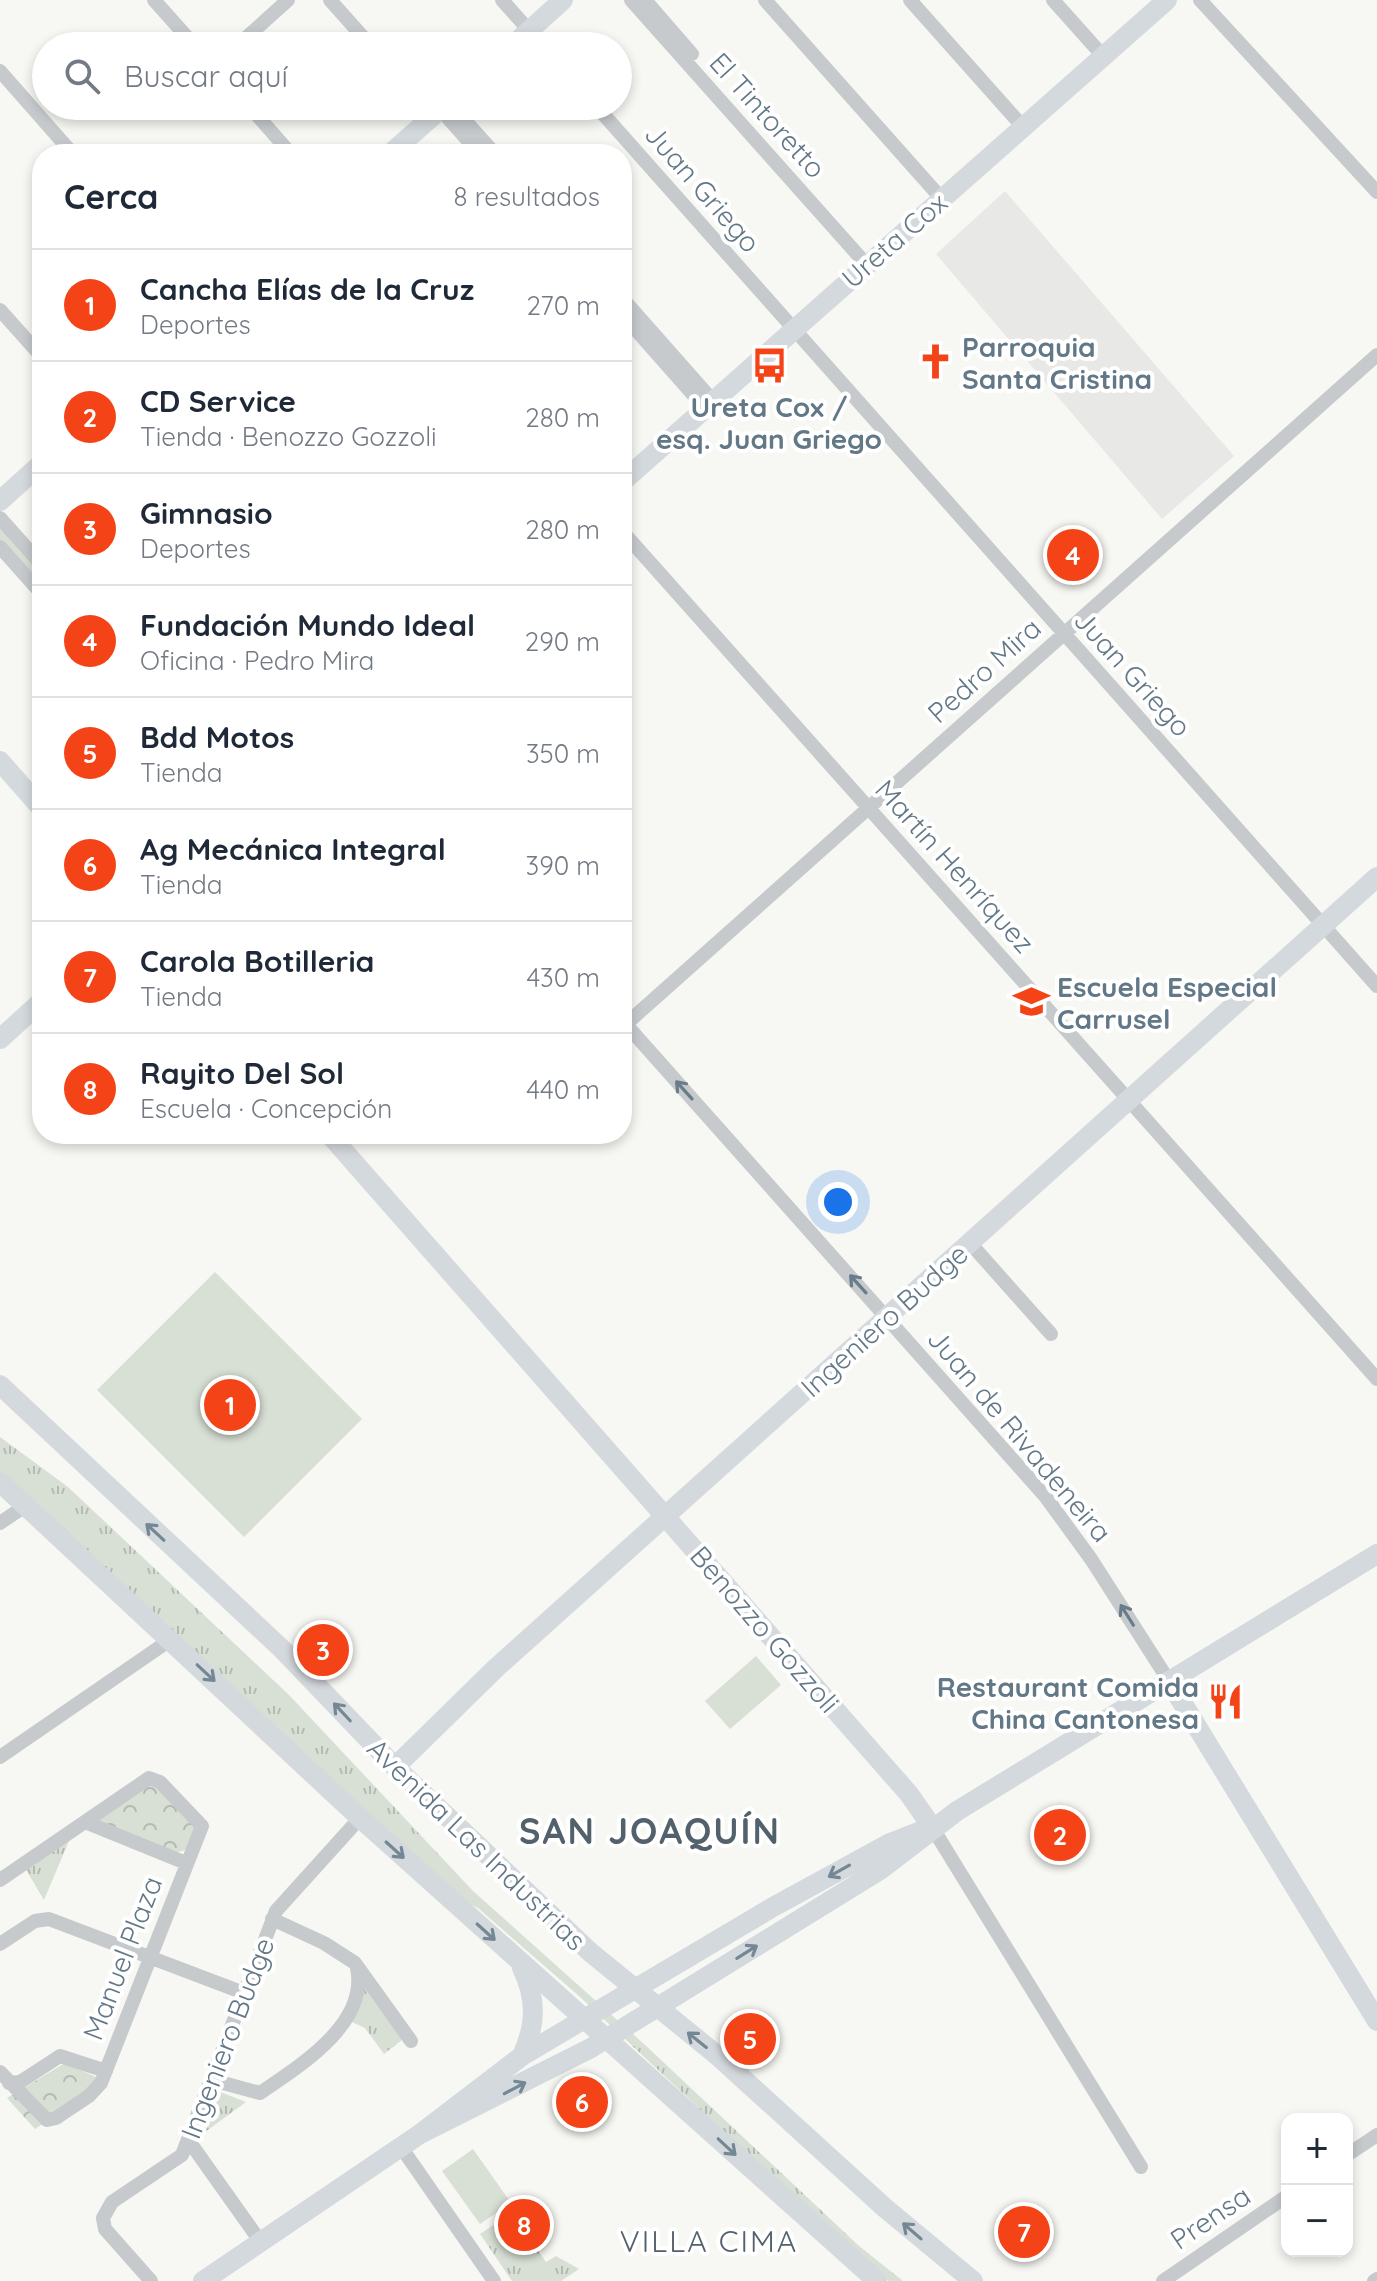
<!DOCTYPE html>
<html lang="es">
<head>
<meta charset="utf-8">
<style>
  body { margin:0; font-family:Quicksand,sans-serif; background:#f2f2f3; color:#1f2937 }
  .controls { position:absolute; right:24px; bottom:24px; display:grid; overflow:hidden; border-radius:16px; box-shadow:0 4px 12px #0003 }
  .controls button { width:72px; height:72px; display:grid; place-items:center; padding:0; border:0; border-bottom:2px solid #e0e1e3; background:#fff; color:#1f2937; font:40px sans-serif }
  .you { position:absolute; left:838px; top:1202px; width:28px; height:28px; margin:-20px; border:6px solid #fff; border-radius:50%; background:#1a73e8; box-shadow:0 0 0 12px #1a73e833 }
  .badge { display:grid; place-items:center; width:52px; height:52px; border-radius:50%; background:#f34317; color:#fff; font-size:26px; font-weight:700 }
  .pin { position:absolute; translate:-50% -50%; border:4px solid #fff; box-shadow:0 2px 8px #0006 }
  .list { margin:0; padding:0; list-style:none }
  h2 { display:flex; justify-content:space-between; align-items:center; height:104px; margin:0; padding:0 32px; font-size:34px }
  h2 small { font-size:26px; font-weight:400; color:#747a83 }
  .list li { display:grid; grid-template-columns:52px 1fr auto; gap:24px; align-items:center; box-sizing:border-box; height:112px; padding:0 32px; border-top:2px solid #e0e1e3 }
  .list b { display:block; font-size:30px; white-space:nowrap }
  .list p { margin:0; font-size:26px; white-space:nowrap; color:#747a83 }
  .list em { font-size:26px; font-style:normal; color:#747a83 }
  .icon { flex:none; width:44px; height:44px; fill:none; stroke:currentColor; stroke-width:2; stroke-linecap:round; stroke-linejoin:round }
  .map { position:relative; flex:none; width:1377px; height:2281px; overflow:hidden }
  .search { position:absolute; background:#fff; box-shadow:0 4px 12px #0003; left:32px; top:32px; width:600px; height:88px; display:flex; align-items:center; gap:20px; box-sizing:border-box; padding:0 28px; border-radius:44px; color:#747a83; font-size:30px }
  .panel { position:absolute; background:#fff; box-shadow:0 4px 12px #0003; left:32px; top:144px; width:600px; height:1000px; border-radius:32px }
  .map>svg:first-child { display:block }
</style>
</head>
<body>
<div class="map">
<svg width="1377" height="2281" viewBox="0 0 1377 2281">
  <defs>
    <pattern id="grass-tufts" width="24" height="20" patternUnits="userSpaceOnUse" patternTransform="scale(2)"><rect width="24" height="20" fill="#d8dfd4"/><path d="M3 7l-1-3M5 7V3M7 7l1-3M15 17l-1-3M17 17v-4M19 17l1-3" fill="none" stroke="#b3bab2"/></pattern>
    <pattern id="park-crowns" width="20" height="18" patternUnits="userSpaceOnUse" patternTransform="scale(2)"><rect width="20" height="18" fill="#d8dfd4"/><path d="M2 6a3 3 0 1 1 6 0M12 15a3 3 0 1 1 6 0" fill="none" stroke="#b3bab2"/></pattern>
  </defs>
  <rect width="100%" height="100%" fill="#f7f7f3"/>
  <!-- built -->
  <path fill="#e8e8e7" d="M 1005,191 L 1234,456 L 1162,519 L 936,254 Z"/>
  <!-- grass -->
  <path fill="url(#grass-tufts)" d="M 0,526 L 42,572 L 42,586 L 0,540 Z
    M 0,1437 L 68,1487 L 289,1695 L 473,1891 L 644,2044 L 859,2246 L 903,2281 L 889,2281 L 855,2254 L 579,1996 L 478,1908 L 458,1898 L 0,1474 Z
    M 71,1836 L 44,1900 L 25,1868 Z
    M 364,1988 L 402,2040 L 384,2054 L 365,2028 L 352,2022 Z
    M 220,2092 L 246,2102 L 205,2132 Z
    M 512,2213 L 546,2262 L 556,2256 L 579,2269 L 561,2281 L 512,2281 L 480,2234 Z"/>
  <!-- park -->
  <path fill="url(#park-crowns)" d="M 146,1785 L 155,1787 L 196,1825 L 185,1850 L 176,1853 L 99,1823 L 98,1819 Z
    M 65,2063 L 98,2078 L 91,2092 L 35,2129 L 7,2098 Z"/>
  <!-- garden -->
  <path fill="#d8dfd4" d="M 215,1272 L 362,1419 L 244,1537 L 97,1390 Z
    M 756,1656 L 781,1685 L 730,1729 L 705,1701 Z
    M 473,2149 L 511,2203 L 480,2224 L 442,2171 Z"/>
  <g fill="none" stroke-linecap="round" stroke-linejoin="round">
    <!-- street -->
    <path stroke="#c6cacd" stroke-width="14" d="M 154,0 L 195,46
      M 330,0 L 371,46
      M 502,0 L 543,46
      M 631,0 L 866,264
      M 645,0 L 692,54
      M 765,0 L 941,198
      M 910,0 L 1023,127
      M 1053,0 L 1103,56
      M 1200,0 L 1377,192
      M 237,46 L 288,0
      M 0,71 L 73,154
      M 249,106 L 291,154
      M 452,106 L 495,154
      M 596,106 L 1377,986
      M 440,109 L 480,154
      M 622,298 L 713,401
      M 0,310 L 42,357
      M 622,314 L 705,408
      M 0,518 L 42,565
      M 622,531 L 1377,1379
      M 0,547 L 42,594
      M 622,1020 L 1045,1496 L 1091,1559 L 1169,1681
      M 626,1024 L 1377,355
      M 970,1243 L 1051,1334
      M 0,1523 L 25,1506
      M 0,1757 L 170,1640
      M 85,1822 L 186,1863
      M 932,1827 L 1141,2167
      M 0,1880 L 149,1778 L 160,1782 L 202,1826 L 101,2083 L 89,2096 L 56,2118 L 47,2120 L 0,2072
      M 272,1919 L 324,1943 L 355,1963 L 411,2041
      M 0,1944 L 35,1921 L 49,1919 L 244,1993
      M 212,2080 L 260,2093 C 298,2067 369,2024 357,1968
      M 9,2083 L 20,2082 L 60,2056 L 106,2071
      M 189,2141 L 260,2241
      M 401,2147 L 494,2281
      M 1347,2155 L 1377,2135
      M 151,2281 L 105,2229 L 103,2218 L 112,2202 L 182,2155 L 276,1911 L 360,1818
      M 1163,2281 L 1287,2196
      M 1374,2281 L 1377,2279"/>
    <!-- secondary -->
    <path stroke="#d4d9dd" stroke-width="20" d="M 512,46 L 563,0
      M 390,154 L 444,106
      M 622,482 L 1167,0
      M 0,501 L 42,463
      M 0,761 L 42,809
      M 0,1039 L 42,1001
      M 329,1134 L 909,1794 L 932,1827
      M 0,1385 L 283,1650 L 395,1767 L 590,1952 L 718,2056 L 885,2208 L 973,2281
      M 0,1482 L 360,1818 L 877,2281
      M 1169,1681 L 1377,2021
      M 395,1767 L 496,1668 L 1377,877
      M 522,1968 C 537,1999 536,2025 522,2056
      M 420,2134 L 591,2048 L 880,1870 L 957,1811 L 1377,1554
      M 203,2281 L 420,2134 L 522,2056 L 773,1907 L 890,1843 L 921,1831"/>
  </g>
  <!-- one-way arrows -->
  <defs><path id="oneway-shaft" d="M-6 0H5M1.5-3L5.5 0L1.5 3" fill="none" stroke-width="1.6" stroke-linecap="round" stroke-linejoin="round" transform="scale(2)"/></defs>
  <g stroke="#687c8a">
    <use href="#oneway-shaft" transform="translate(684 1090) rotate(-132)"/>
    <use href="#oneway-shaft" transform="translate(858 1284) rotate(-132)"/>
    <use href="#oneway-shaft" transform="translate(1127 1615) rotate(-122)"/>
  </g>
  <g stroke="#748794">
    <use href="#oneway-shaft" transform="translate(155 1532) rotate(-137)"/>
    <use href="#oneway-shaft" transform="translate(206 1673) rotate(43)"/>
    <use href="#oneway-shaft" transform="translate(342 1712) rotate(-133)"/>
    <use href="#oneway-shaft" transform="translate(395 1850) rotate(42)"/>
    <use href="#oneway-shaft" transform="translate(839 1871) rotate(151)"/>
    <use href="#oneway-shaft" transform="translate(486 1932) rotate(42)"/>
    <use href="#oneway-shaft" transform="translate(747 1952) rotate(-32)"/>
    <use href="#oneway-shaft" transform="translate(697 2040) rotate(-141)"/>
    <use href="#oneway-shaft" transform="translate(515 2088) rotate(-28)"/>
    <use href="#oneway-shaft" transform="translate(727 2147) rotate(43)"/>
    <use href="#oneway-shaft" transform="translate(912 2231) rotate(-139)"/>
  </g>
  <!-- icons -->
  <defs>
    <symbol id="church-bare" viewBox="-9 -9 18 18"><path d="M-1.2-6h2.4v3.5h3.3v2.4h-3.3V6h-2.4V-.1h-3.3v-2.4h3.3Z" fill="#f34317" stroke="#fff" stroke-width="2.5" paint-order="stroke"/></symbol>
    <symbol id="bus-bare" viewBox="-9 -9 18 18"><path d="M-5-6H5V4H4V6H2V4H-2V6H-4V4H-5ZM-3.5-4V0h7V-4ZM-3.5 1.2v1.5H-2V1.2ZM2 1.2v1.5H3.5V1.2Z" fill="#f34317" stroke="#fff" stroke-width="2.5" paint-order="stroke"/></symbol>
    <symbol id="school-bare" viewBox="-9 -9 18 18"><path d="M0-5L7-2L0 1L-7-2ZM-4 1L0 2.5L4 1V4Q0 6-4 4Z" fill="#f34317" stroke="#fff" stroke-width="2.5" paint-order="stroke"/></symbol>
    <symbol id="restaurant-bare" viewBox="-9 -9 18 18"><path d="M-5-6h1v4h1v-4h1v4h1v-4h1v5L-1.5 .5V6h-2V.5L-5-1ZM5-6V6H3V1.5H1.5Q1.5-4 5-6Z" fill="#f34317" stroke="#fff" stroke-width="2.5" paint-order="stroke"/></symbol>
  </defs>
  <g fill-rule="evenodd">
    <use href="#church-bare" x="910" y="336" width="51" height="51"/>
    <use href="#bus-bare" x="744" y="340" width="51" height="51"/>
    <use href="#school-bare" x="1006" y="976" width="51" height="51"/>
    <use href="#restaurant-bare" x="1200" y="1676" width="51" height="51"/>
  </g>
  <g text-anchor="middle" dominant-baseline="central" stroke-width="8" stroke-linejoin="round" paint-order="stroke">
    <!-- street labels -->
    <g font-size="28" fill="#637887" stroke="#fff">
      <text transform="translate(768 115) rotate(48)">El Tintoretto</text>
      <text transform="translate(703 188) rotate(49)">Juan Griego</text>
      <text transform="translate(894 240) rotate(-41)">Ureta Cox</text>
      <text transform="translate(984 670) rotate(-42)">Pedro Mira</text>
      <text transform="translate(1133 673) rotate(48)">Juan Griego</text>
      <text transform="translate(955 866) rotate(48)">Martín Henríquez</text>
      <text transform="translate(884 1320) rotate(-42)">Ingeniero Budge</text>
      <text transform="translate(1020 1435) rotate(50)">Juan de Rivadeneira</text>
      <text transform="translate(765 1629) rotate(49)">Benozzo Gozzoli</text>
      <text transform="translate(477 1844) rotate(44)">Avenida Las Industrias</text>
      <text transform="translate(122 1958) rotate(-69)">Manuel Plaza</text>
      <text transform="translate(227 2038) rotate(-69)">Ingeniero Budge</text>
      <text transform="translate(1210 2217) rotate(-34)">Prensa</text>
    </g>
    <!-- poi labels -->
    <g font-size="28" font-weight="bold" fill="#637887" stroke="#fff" text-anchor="start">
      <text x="962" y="346">Parroquia<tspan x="962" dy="32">Santa Cristina</tspan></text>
      <text x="769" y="406" text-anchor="middle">Ureta Cox /<tspan x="769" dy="32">esq. Juan Griego</tspan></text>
      <text x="1057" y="986">Escuela Especial<tspan x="1057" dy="32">Carrusel</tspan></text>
      <text x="1199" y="1686" text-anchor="end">Restaurant Comida<tspan x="1199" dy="32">China Cantonesa</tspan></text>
    </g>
    <!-- neighbourhood labels -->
    <g font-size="30" letter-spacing="2" fill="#52616b" stroke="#fff">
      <text x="709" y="2241">VILLA CIMA</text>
    </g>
    <!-- district labels -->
    <g font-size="36" font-weight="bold" letter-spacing="2" fill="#52616b" stroke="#fff">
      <text x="650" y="1830">SAN JOAQUÍN</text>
    </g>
  </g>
</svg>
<div class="controls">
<button>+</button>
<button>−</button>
</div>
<div class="you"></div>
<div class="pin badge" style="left:230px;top:1405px">1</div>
<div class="pin badge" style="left:1060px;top:1835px">2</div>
<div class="pin badge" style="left:323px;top:1650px">3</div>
<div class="pin badge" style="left:1073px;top:555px">4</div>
<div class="pin badge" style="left:750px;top:2039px">5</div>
<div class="pin badge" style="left:582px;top:2102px">6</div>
<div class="pin badge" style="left:1024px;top:2232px">7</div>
<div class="pin badge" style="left:524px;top:2225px">8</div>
<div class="search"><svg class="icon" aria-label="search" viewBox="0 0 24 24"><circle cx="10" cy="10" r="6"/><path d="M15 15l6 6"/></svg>Buscar aquí</div>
<section class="panel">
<h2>Cerca<small>8 resultados</small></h2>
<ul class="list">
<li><span class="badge">1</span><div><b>Cancha Elías de la Cruz</b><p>Deportes</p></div><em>270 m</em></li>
<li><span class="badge">2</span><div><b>CD Service</b><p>Tienda · Benozzo Gozzoli</p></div><em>280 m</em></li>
<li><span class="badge">3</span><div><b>Gimnasio</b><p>Deportes</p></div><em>280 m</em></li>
<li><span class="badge">4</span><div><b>Fundación Mundo Ideal</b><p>Oficina · Pedro Mira</p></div><em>290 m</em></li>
<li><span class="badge">5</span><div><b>Bdd Motos</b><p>Tienda</p></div><em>350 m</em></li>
<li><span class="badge">6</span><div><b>Ag Mecánica Integral</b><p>Tienda</p></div><em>390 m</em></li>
<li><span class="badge">7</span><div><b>Carola Botilleria</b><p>Tienda</p></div><em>430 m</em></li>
<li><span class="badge">8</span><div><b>Rayito Del Sol</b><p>Escuela · Concepción</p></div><em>440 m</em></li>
</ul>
</section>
</div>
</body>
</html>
